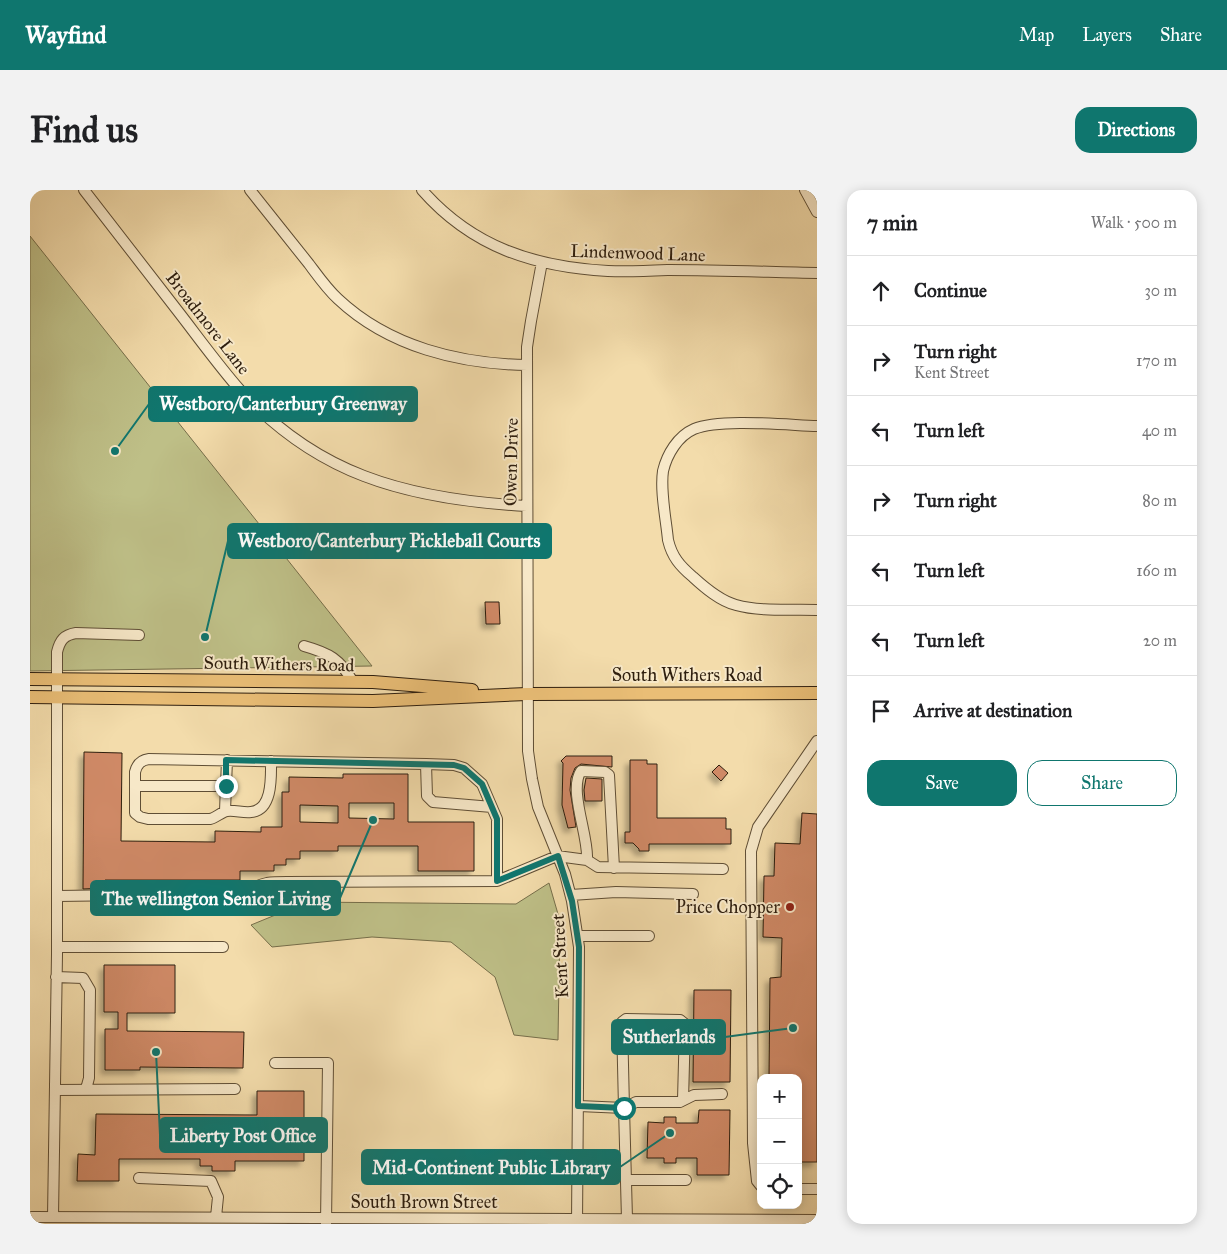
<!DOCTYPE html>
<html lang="en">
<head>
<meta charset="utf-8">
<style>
  body { margin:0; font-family:"IM FELL Great Primer",serif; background:#f2f2f2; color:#202124 }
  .controls { position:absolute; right:15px; bottom:15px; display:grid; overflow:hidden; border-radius:10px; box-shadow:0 2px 12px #0003 }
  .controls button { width:45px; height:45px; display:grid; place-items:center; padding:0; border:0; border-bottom:1px solid #e0e0e0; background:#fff; color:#202124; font:25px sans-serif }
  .stop { position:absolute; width:15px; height:15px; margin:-11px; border:4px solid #0f766e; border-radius:50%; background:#fff }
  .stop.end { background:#0f766e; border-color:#fff; box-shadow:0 1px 5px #0008 }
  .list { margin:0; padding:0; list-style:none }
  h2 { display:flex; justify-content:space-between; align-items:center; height:65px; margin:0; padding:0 20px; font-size:21px }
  h2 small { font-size:16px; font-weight:400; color:#757577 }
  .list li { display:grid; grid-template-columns:32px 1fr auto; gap:15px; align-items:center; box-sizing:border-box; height:70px; padding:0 20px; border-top:1px solid #e0e0e0 }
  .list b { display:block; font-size:19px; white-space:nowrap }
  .list p { margin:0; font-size:16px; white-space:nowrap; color:#757577 }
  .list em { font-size:16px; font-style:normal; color:#757577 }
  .actions { display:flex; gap:10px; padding:15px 20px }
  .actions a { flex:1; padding:11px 0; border:1px solid #0f766e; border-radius:15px; text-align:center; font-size:18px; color:#0f766e }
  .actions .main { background:#0f766e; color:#fff }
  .icon { flex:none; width:28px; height:28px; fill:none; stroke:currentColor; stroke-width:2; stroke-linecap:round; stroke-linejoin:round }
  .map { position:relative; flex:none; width:787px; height:1034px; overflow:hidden; border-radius:15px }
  header { display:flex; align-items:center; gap:30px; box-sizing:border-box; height:70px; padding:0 25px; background:#0f766e; color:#fff }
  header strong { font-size:24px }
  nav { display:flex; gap:28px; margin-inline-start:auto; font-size:18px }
  .intro { display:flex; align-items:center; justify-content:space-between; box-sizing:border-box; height:120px; padding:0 30px }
  h1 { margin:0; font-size:35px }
  .button { padding:12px 22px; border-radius:15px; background:#0f766e; color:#fff; font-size:18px; font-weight:700 }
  main { display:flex; gap:30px; padding:0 30px }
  aside { flex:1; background:#fff; border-radius:15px; box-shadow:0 2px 12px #0003 }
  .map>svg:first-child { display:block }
</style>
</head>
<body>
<header>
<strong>Wayfind</strong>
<nav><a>Map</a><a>Layers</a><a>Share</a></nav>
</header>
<div class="intro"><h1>Find us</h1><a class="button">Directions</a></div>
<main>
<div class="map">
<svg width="787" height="1034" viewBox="0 0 787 1034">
  <defs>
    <filter id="shadow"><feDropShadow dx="-4.5" dy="4.5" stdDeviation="2.5" flood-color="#0004"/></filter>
  </defs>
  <rect width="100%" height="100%" fill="#f3dcab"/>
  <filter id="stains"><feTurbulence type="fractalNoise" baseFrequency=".004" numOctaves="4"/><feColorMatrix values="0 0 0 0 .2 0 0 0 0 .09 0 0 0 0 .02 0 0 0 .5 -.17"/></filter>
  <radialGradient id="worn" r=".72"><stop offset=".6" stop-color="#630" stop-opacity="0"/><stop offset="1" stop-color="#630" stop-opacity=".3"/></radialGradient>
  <!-- green -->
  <path fill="#bebf87" stroke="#766e4a" d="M 0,46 L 342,476 L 0,481 Z
    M 519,693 L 530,731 L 528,850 L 484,845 L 465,787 L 421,752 L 342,747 L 242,757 L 221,735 L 277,712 L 486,714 Z"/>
  <!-- building -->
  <path fill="#cf8966" stroke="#2e1e0e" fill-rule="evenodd" filter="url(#shadow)" d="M 455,412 L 469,412 L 470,434 L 456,434 Z
    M 54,562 L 92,563 L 91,651 L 185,652 L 185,641 L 231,642 L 231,637 L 252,637 L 252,602 L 259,602 L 259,587 L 313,588 L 313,584 L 378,584 L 378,632 L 444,632 L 444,681 L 388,681 L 388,656 L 308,656 L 308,661 L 270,661 L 270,669 L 256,669 L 256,675 L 244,675 L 244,681 L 210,681 L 210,690 L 75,690 L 75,698 L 53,699 ZM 319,613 L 364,613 L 364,629 L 319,628 ZM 270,615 L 308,616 L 308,633 L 270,632 Z
    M 536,566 L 582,566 L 582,577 L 551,574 L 545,578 L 541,588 L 540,600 L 546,637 L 538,638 L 532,615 L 533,573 L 531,571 Z
    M 600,570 L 617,570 L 617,574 L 627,574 L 627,628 L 696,628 L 696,639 L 701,639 L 701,654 L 619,654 L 619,661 L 609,661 L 609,659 L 603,653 L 595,653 L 595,642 L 600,642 Z
    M 689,575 L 698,583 L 691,591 L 682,582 Z
    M 556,588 L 572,589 L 572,611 L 555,611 L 554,600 Z
    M 772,623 L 787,624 L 787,972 L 768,972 L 768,888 L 739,888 L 740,788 L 751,787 L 752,748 L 733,747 L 734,686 L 744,686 L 745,653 L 770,654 Z
    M 74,775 L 145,775 L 145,823 L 97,823 L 97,841 L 214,842 L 213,878 L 110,877 L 110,880 L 75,880 L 75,839 L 88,839 L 88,822 L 74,822 Z
    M 664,800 L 701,800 L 700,892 L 663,892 Z
    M 227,901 L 274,901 L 274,971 L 205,971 L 205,981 L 182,981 L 182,976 L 170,976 L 170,969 L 89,969 L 89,991 L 47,991 L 48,964 L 65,965 L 66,924 L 227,925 Z
    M 669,920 L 700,920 L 699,985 L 667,985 L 667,968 L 646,968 L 646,973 L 634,973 L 634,968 L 617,968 L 618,932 L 634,933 L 634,927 L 646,927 L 646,933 L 668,933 Z"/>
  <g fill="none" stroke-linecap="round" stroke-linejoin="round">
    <defs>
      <path id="minor" d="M 54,0 C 85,40 116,80 147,120 C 168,147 188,175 210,200 C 244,237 287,268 334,286 C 386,306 442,313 497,316
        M 220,0 C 240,25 259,49 279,74 C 288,86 297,99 308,109 C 359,157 430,174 497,175
        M 392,0 C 442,57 504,77 578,81 C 598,82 618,81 639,80 C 688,80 738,82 787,83
        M 775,0 L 787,22
        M 512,72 L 501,131 L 497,157 L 498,561 L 502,589 L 508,617 L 535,684 L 542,711 L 549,757 L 547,1034
        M 787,236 C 757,235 690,228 664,239 C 648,246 637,264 633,281 C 630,301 636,329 638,350 C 642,367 650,376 663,387 C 675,398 690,411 706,415 C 731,422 761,419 787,420
        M 274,456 C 299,463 310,469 323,492
        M 241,571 C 241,586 243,620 221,622 C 213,623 205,620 197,621 C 191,622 186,628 180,629 L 118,629 L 110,627 L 105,623 L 105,582 C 107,574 111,570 119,569 L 396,574
        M 105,596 L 196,596
        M 462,617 L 403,612 L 397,606 L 396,574 L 424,575 L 434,578 L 452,594 L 467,629 L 467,691
        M 195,621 L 197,570
        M 557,670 C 559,646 538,600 551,581 L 575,582 L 579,585 L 584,678
        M 541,705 L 586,702 L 663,704
        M 27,706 L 174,704 C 205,717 210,699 237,693 C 243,692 250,692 257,692 L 467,691 L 527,666 L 557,670 L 568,677 L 693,679
        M 548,746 L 619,746
        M 27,757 L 193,757
        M 26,787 L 53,788 L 60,800 L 59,888 L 56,899
        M 245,873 L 298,873 L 296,1034
        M 25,900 L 205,899
        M 549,916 L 594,918 L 592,832 L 596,829 L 650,830 L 655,834 L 653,910
        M 109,988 L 181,991 L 188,1007 L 186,1027
        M 596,990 L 656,990
        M 731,996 L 727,991 L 723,953 L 721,661 L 728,637 L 787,551
        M 768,999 L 787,999
        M 0,1027 L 787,1030
        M 23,1027 L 27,764 L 27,462 C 30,450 34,445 46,443 L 109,445
        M 597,1029 L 594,918 L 606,912 L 650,912 L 664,905 L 692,904"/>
      <path id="major" d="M 0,489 L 343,492 L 442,500
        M 0,507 L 343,511 L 497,504 L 787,503"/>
    </defs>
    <!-- minor casing -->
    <use href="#minor" stroke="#5f4e35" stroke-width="12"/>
    <!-- major casing -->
    <use href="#major" stroke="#2e1e0e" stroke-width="14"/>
    <!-- minor -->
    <use href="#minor" stroke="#f7e8c8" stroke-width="10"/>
    <!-- major -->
    <use href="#major" stroke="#eabe76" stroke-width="12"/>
  </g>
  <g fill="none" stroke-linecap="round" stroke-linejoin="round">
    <!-- route -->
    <path stroke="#0f766e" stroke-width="6" d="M 196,596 L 196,570 L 424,575 L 434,578 L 452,594 L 467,629 L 467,691 L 528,666 L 542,711 L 549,757 L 548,916 L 594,918"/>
  </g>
  <!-- markers -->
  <circle fill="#8f2418" stroke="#f7e8c8" stroke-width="2" cx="760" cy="717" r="5"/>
  <g text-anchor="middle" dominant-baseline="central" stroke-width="4" stroke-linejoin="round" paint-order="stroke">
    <!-- street labels -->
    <g font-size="18" fill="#2e1e0e" stroke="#f7e8c8">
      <text transform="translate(608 63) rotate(2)">Lindenwood Lane</text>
      <text transform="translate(178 133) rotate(52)">Broadmore Lane</text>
      <text transform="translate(481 272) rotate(-89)">Owen Drive</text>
      <text transform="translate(249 474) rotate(1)">South Withers Road</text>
      <text x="657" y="485">South Withers Road</text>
      <text transform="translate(530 766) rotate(-93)">Kent Street</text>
      <text x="394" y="1012">South Brown Street</text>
    </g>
    <!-- poi labels -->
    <g font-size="18" fill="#2e1e0e" stroke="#f7e8c8" text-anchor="end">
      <text x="750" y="717">Price Chopper</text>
    </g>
  </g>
  <!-- callouts -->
  <path fill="none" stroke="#0f766e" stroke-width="2" d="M85 261L119 214M175 447L198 351M343 630L310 708M763 838L695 847M126 862L130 945M640 943L590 977"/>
  <g fill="#0f766e" stroke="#f7e8c8" stroke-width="2">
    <circle cx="85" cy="261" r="5"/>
    <circle cx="175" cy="447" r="5"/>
    <circle cx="343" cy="630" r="5"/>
    <circle cx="763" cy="838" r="5"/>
    <circle cx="126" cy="862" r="5"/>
    <circle cx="640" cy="943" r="5"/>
  </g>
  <g fill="#0f766e" stroke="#0f766e" stroke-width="2">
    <rect x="119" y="197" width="268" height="34" rx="5"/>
    <rect x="198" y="334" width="323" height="34" rx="5"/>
    <rect x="61" y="691" width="249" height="34" rx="5"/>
    <rect x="582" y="830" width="113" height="34" rx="5"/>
    <rect x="130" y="928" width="167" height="34" rx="5"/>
    <rect x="332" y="960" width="258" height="34" rx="5"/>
  </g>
  <g font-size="19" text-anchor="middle" font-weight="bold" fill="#fff">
    <text x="253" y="220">Westboro/Canterbury Greenway</text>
    <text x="359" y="357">Westboro/Canterbury Pickleball Courts</text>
    <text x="186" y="715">The wellington Senior Living</text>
    <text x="639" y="853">Sutherlands</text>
    <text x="213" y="952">Liberty Post Office</text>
    <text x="461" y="984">Mid-Continent Public Library</text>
  </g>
  <rect width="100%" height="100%" filter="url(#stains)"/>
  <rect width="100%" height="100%" fill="url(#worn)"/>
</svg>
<div class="controls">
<button>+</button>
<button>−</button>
<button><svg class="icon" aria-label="locate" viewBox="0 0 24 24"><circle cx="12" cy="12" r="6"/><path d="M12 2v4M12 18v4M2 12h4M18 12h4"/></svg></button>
</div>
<div class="stop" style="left:594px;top:918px"></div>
<div class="stop end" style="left:196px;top:596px"></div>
</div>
<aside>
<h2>7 min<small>Walk · 500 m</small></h2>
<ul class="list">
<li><svg class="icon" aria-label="ahead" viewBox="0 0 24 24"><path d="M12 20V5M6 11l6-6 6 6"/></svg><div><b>Continue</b></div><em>30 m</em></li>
<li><svg class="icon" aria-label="right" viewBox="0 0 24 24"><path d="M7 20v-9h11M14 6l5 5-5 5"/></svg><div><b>Turn right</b><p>Kent Street</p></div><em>170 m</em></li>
<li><svg class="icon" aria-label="left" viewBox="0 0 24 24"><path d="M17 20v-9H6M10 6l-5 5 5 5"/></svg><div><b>Turn left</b></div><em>40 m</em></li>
<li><svg class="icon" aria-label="right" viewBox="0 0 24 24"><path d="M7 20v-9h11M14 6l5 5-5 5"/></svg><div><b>Turn right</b></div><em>80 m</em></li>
<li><svg class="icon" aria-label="left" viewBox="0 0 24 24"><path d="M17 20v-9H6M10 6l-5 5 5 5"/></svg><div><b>Turn left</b></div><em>160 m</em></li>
<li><svg class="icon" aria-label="left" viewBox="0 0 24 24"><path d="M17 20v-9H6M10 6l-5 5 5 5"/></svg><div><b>Turn left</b></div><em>20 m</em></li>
<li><svg class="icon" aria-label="arrive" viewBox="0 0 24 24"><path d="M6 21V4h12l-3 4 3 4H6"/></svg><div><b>Arrive at destination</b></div></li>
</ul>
<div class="actions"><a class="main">Save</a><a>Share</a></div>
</aside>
</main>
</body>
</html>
